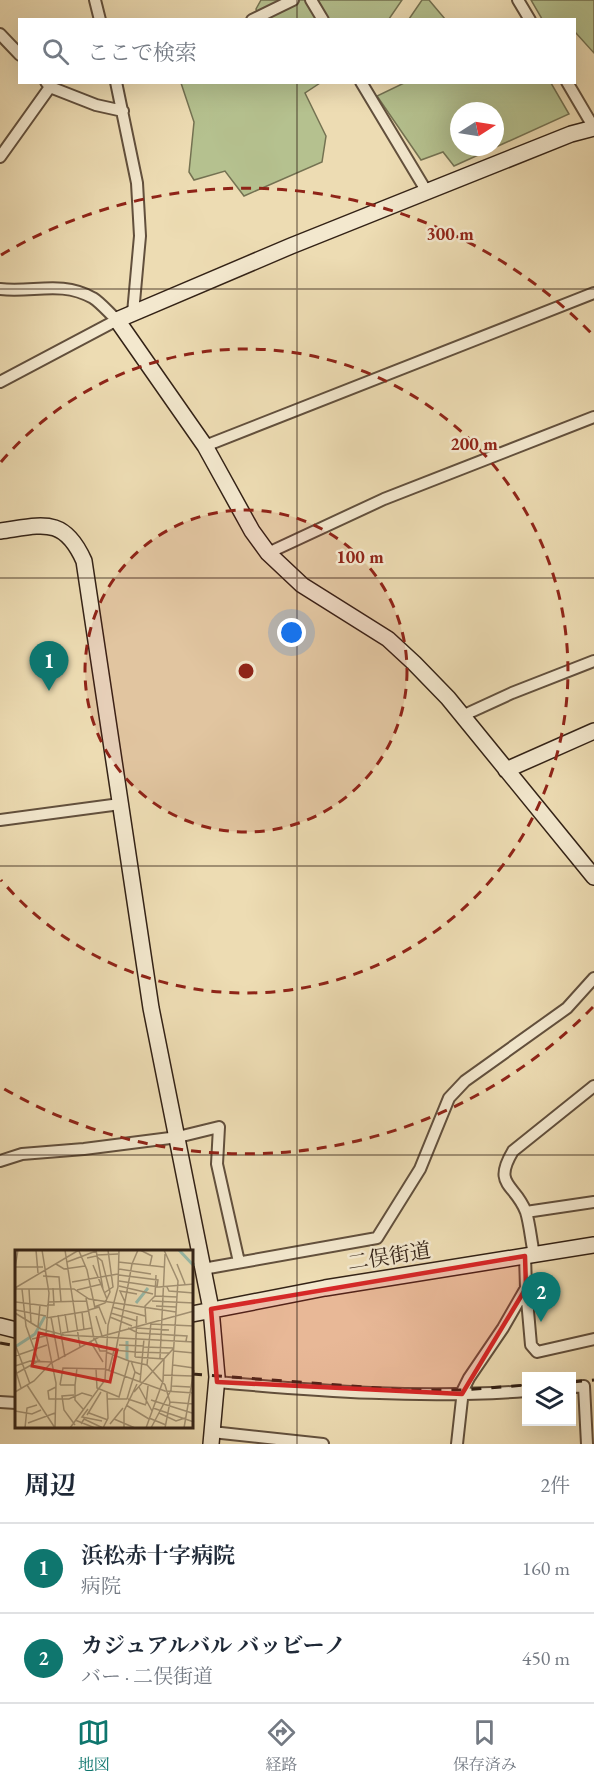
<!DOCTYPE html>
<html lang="ja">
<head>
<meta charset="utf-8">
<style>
  body { margin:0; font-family:"EB Garamond","Noto Serif JP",serif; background:#f2f2f3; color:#1f2937 }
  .controls { position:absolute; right:18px; bottom:18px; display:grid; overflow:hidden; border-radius:0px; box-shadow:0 6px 24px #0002 }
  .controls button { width:54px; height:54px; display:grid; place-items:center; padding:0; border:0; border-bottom:2px solid #e0e1e3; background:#fff; color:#1f2937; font:30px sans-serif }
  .compass { position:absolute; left:450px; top:102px; width:54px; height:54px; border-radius:50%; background:#fff; box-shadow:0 6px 24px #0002; rotate:78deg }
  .you { position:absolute; left:292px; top:633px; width:21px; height:21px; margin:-15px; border:4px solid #fff; border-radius:50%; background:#1a73e8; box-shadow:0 0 0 9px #1a73e833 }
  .badge { display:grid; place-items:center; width:39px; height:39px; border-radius:50%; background:#0f766e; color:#fff; font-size:20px; font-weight:700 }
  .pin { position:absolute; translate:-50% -50px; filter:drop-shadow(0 2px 3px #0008) }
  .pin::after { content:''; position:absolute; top:32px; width:21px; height:18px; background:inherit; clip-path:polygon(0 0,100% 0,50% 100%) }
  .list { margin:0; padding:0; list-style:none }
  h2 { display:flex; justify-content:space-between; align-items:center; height:78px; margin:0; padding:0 24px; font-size:26px }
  h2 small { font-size:20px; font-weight:400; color:#747a83 }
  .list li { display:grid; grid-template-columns:39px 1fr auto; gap:18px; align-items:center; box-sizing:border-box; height:90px; padding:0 24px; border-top:2px solid #e0e1e3 }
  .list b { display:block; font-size:22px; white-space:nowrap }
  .list p { margin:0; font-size:20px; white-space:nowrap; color:#747a83 }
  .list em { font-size:20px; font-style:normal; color:#747a83 }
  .icon { flex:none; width:33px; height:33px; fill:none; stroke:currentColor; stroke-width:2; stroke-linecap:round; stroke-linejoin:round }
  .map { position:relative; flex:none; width:594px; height:1444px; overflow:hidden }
  .search { position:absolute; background:#fff; box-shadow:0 6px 24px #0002; left:18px; right:18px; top:18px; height:66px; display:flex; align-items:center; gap:15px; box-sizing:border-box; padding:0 21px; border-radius:0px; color:#747a83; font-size:22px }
  .sheet { height:258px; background:#fff }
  nav { display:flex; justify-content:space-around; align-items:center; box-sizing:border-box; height:84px; border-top:2px solid #e0e1e3; background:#fff; font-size:16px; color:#747a83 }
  nav a { display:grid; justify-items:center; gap:3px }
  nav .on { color:#0f766e }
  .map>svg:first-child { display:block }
</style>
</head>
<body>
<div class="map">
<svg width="594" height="1444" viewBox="0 0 594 1444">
  <rect width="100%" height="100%" fill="#eddcb3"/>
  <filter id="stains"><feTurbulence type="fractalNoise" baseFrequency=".00333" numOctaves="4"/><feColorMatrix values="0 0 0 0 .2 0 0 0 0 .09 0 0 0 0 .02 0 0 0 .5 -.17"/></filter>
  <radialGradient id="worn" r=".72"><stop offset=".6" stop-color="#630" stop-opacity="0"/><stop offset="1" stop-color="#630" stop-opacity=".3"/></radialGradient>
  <!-- green -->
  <path fill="#b5c18f" stroke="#747252" stroke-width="1.5" fill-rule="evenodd" d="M 261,0 L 402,0 L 389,19 L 259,19 L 256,9 Z
    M 422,0 L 429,0 L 445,19 L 409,19 Z
    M 531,0 L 594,0 L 594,53 L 575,32 L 574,20 L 542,19 Z
    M 181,83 L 320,83 L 305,93 L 326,136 L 322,162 L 244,196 L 225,171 L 194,180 L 189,172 L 194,122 Z
    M 404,83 L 551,83 L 569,114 L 454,166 L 443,152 L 421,160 L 377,96 ZM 459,111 L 495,111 L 495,147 L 459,147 Z"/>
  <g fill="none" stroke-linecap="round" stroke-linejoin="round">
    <defs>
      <path id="street" d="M 95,0 L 100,20
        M 311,0 L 323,20
        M 518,0 L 530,20
        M 252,20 L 293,0
        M 0,34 L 20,55
        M 46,82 L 50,87 L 96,105 L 123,111
        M 116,82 L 137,183 L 140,236 L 133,313
        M 361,82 L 427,192
        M 567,82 L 594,128
        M 0,157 L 50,87
        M 0,289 C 33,293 61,280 93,298 C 101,303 109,313 117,320 L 0,382
        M 205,446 L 594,293
        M 268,553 L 384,499 L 594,417
        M 462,716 L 512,693 L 594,661
        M 0,820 L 120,804
        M 0,1161 L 22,1154 L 84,1149 L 178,1137 L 219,1127 L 217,1164 L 239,1262
        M 526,1212 L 594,1202
        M 534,1254 C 531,1241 530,1225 526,1212 C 515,1183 492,1186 513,1151 L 594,1086
        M 203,1269 L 377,1238 L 420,1169 L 449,1098 L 465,1081 L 567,1008 L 594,978
        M 526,1288 L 531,1345 L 537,1352 L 594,1339
        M 217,1382 C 319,1391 424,1399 526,1391
        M 572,1387 L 584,1386 L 587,1444
        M 0,1402 L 16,1403
        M 212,1432 L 323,1444
        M 457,1444 L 463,1390 L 469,1378 L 503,1328 L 526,1288 L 525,1256"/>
      <path id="secondary" d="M 594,128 L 571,134 L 291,246 L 117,320 L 205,446 L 252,531 L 268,553 L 302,585 L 388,639 L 414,663 L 448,698 L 594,877
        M 0,531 C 43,525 64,516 84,561 L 151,1008 L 211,1309 L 217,1377 L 211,1444
        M 506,770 L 594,731
        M 192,1314 L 325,1288 L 594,1245
        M 0,1326 L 16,1330"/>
    </defs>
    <!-- street casing -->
    <use href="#street" stroke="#62503d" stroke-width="14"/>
    <!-- secondary casing -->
    <use href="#secondary" stroke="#332216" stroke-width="18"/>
    <!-- street -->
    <use href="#street" stroke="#f3e8ce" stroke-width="10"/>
    <!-- secondary -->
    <use href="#secondary" stroke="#f3e8ce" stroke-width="15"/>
    <!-- rail -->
    <path stroke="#332216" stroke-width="3" stroke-dasharray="10 10" stroke-linecap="butt" d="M 0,1343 L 16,1346
      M 192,1374 L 406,1390 L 463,1390 L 526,1385
      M 572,1382 L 594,1380"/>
  </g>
  <!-- marked area -->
  <path fill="#d62828" fill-opacity="0.2" stroke="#d62828" stroke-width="4.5" stroke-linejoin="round" d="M 525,1256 L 526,1288 L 462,1394 L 217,1382 L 211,1309 Z"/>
  <!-- grid -->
  <path fill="none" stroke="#332216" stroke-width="1.5" stroke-opacity="0.55" d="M 297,0 L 297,20M 297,82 L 297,1444M 0,289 L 594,289M 0,578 L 594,578M 0,866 L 594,866M 0,1155 L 594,1155"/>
  <!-- distance rings -->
  <circle cx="246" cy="671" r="161" fill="#8f2418" fill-opacity=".12"/>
  <g fill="none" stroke="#8f2418" stroke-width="3" stroke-dasharray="10 8">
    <circle cx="246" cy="671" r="161"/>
    <path d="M1 462A322 322 0 1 1 1 880"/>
    <path d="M593 1007A483 483 0 0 1 1 1087M1 255A483 483 0 0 1 593 335"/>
  </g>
  <g text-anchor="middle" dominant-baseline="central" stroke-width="5" stroke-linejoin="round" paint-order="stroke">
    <!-- street labels -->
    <g font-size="21" fill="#332216" stroke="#f3e8ce">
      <text transform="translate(389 1256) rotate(-9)">二俣街道</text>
    </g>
  </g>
  <!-- overview -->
  <g transform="translate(15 1250)">
    <rect width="178" height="178" fill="#eddcb3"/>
    <path fill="none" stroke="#99bcab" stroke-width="3" d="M 164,0 L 179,16M 121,53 L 133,38M 0,97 L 20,84 L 30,66M 112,110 L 112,91"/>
    <path fill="none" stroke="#a39274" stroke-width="1.5" d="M 21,0 L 23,23M 27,0 L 34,43 L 31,84 L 41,133 L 40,178M 50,0 L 65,97M 81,0 L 88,39M 125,0 L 137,6 L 135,15M 64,1 L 72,20 L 80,58M 82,5 L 103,4M 72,8 L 81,6 L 87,11 L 95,42 L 90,53 L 79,57M 52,12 L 81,1M 103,12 L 149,17M 41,14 L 49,19 L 70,16M 162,14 L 170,34M 78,15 L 92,49M 1,17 L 28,17M 0,18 L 3,0M 104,19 L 136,24M 104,25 L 143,30 L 142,37M 28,26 L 44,27 L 46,51M 104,31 L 144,37 L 179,34M 57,32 L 103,24M 104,36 L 138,44M 152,37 L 154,41 L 179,43M 0,38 L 64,0M 1,39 L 59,39 L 74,49 L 161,62M 7,39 L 11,76 L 23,110M 14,39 L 16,72M 62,40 L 87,34M 89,43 L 98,37 L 93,0M 140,46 L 162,47M 71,48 L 79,89M 137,51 L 179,53M 1,52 L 32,56M 33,52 L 72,51M 110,52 L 105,41 L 122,44M 32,55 L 39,55 L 38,38M 141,56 L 161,57M 97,57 L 130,66M 1,60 L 31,66M 74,60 L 84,57 L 91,74M 0,62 L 0,39M 67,62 L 69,80M 0,63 L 26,79 L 49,85 L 179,92M 96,63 L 122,71M 50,64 L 53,82M 43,65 L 46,84M 81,66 L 87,86M 36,67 L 44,110M 95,67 L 117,76M 31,68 L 74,61M 131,73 L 130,56 L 140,46 L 141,25M 136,74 L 179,76M 23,77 L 25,55M 113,78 L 123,83 L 172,86 L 171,91M 121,78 L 154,80M 47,83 L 77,78M 46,84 L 50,107M 17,89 L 39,84M 80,89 L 85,101 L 91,101M 75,91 L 88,112M 0,94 L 15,134M 104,95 L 129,96M 129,97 L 158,98M 158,101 L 179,103M 120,102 L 154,103M 0,106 L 32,95M 120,107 L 149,109 L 148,131 L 131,178M 120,107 L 122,66M 145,108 L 150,4M 114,111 L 132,115 L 150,135 L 155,152 L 150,178M 116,111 L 120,122 L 126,125M 132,115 L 136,72M 158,115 L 179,118M 0,116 L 15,111 L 36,112M 0,118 L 6,138M 81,119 L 82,138 L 104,147 L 114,111 L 91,102M 94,120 L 99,100 L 120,102M 97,121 L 117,14 L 123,0M 2,123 L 25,110M 148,125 L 177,126M 125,132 L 129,89M 12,135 L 40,178M 45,135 L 48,118 L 90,119 L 150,141 L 179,143M 45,135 L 60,135 L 62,118M 60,135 L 60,150 L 68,159M 157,136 L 175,137M 41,137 L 33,141 L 34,149 L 54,149 L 67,143 L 77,146M 124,137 L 137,161M 0,142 L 19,131 L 36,113 L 84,87 L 179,61M 119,142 L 158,99M 59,145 L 47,146 L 49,160 L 60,175M 92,149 L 112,149M 112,149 L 120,122M 113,149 L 131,155M 136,150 L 177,163M 155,152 L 179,154M 131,154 L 133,136M 111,155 L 134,169M 138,158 L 179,172M 73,159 L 67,167 L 87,171M 0,161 L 17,164 L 26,160M 74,163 L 93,170M 144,163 L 161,171 L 170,168M 72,165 L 86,142M 134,168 L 151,175M 99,169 L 120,178M 60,170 L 80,178M 13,173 L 40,163M 66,174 L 69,169 L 88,178M 95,174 L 108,158M 10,178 L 12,158 L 22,155M 55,178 L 90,130 L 93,75 L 103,37 L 104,0M 88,178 L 93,168 L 92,143M 109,178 L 109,161 L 122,134M 136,178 L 156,140 L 163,31 L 149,0M 169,178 L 179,120"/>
    <path fill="#d62828" fill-opacity="0.15" stroke="#d62828" stroke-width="3" d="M 24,83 L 102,100 L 95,132 L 17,116 Z"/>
    <rect width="178" height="178" fill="none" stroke="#332216" stroke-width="3"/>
  </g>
  <circle cx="246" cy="671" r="9" fill="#8f2418" stroke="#f3e8ce" stroke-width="3"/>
  <g font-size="18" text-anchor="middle" font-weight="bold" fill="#8f2418" stroke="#f3e8ce" stroke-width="5" stroke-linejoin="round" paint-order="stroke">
    <text x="450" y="240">300 m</text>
    <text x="474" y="450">200 m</text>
    <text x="360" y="563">100 m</text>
  </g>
  <rect width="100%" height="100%" filter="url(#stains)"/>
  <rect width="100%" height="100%" fill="url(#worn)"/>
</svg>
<div class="controls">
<button><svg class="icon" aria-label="layers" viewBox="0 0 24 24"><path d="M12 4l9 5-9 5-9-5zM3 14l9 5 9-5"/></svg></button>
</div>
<svg class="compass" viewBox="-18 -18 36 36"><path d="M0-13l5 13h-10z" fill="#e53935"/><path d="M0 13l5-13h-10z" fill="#747a83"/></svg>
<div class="you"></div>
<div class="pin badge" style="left:49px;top:691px">1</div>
<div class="pin badge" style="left:541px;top:1322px">2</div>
<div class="search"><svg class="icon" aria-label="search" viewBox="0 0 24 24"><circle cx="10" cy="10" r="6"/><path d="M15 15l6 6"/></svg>ここで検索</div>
</div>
<section class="sheet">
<h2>周辺<small>2件</small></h2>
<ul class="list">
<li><span class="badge">1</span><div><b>浜松赤十字病院</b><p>病院</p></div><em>160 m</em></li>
<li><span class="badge">2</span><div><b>カジュアルバル バッビーノ</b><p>バー · 二俣街道</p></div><em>450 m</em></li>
</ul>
</section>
<nav>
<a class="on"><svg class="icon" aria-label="map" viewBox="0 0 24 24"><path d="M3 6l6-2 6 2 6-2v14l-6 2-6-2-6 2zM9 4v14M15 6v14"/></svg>地図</a>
<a><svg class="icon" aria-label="directions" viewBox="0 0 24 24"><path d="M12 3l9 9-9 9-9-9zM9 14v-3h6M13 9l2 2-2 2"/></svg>経路</a>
<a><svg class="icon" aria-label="saved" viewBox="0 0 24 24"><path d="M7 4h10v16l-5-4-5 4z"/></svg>保存済み</a>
</nav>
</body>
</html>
